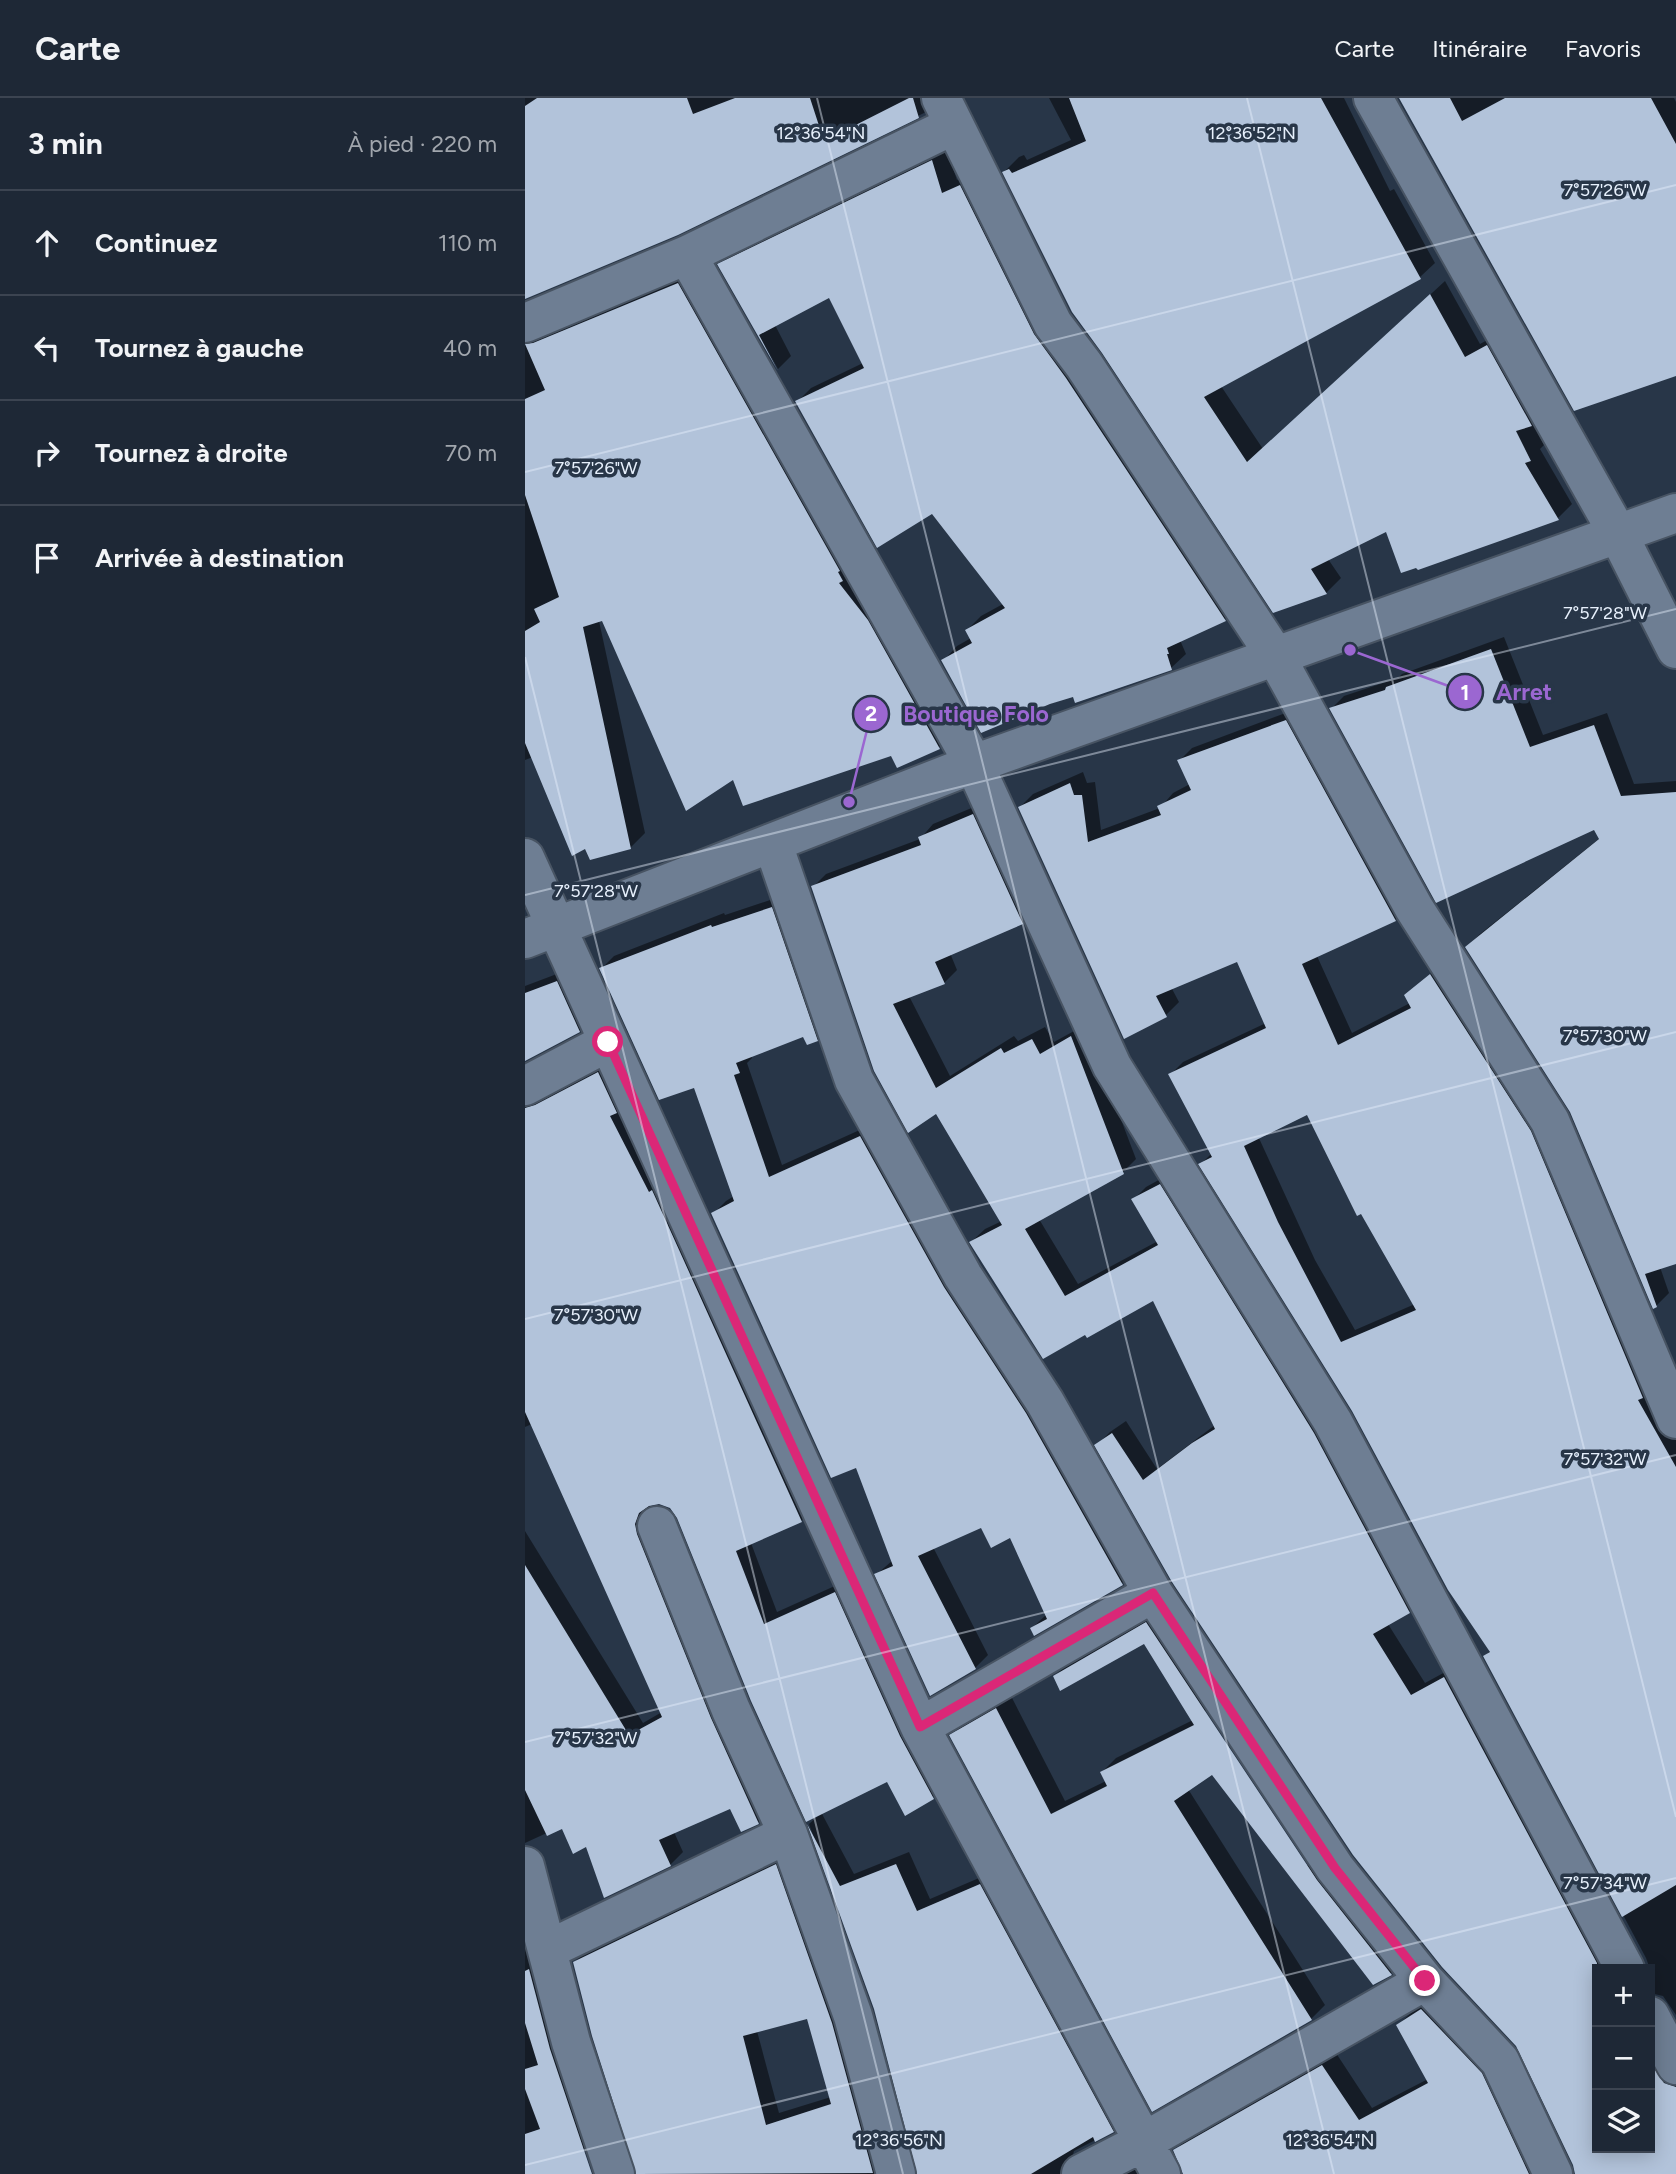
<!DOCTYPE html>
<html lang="fr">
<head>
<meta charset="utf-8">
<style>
  body { margin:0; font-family:Figtree,sans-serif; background:#2b3442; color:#f1f3f6 }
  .controls { position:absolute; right:21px; bottom:21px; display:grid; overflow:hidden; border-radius:0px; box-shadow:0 4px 18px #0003 }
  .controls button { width:63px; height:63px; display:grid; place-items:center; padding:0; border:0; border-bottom:2px solid #3c4451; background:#1e2836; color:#f1f3f6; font:35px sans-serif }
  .stop { position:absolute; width:21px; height:21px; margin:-16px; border:5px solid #db2777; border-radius:50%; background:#fff }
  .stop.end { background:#db2777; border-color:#fff; box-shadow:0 2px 7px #0008 }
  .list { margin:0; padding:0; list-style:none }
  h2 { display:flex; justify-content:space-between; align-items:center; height:91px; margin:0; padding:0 28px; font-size:30px }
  h2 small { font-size:23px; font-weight:400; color:#a1a6ad }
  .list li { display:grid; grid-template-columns:46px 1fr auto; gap:21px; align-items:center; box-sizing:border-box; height:105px; padding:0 28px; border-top:2px solid #3c4451 }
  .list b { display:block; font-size:26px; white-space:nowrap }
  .list em { font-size:23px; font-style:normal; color:#a1a6ad }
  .icon { flex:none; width:38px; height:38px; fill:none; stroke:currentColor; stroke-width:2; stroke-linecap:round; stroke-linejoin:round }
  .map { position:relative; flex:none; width:1151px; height:2076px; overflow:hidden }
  header { display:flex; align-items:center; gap:42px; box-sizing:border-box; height:98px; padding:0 35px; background:#1e2836; border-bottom:2px solid #3c4451 }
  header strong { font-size:33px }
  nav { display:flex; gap:38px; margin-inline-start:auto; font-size:24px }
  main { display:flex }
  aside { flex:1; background:#1e2836 }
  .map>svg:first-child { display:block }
</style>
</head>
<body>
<header>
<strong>Carte</strong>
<nav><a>Carte</a><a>Itinéraire</a><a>Favoris</a></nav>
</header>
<main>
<aside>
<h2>3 min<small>À pied · 220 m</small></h2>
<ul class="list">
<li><svg class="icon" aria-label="ahead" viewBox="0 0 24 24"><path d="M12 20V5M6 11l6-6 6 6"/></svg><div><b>Continuez</b></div><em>110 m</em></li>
<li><svg class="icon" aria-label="left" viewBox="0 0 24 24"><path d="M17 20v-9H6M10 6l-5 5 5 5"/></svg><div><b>Tournez à gauche</b></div><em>40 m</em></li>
<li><svg class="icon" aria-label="right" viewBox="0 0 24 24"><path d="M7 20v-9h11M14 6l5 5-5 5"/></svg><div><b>Tournez à droite</b></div><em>70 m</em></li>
<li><svg class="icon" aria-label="arrive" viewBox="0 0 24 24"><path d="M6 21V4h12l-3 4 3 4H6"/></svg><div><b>Arrivée à destination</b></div></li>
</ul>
</aside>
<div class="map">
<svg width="1151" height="2076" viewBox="0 0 1151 2076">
  <rect width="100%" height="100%" fill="#283648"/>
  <!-- shadow -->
  <path fill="#0007" fill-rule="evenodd" d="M 0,0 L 413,0 L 414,1 L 399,15 L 152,135 L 0,199 Z
    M 524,0 L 819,0 L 865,93 L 869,91 L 910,165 L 895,179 L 696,288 L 738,351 L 920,183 L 955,246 L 977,234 L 1021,312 L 1008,325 L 1019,347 L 1015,351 L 1047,406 L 1033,420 L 861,432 L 803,461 L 816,480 L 801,495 L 749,513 L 479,74 L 494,59 L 499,57 L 502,62 L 546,42 Z
    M 877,0 L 1149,0 L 1151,4 L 1151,274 Z
    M 421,49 L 432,82 L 449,74 L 714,507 L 700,521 L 655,542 L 661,556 L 646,570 L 549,597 L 457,632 L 418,563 L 432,548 L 446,540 L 442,532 L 456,518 L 478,506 L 407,413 L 272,304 L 286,290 L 338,265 L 305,197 L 250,227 L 266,258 L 253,271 L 195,167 L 209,153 Z
    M 167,171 L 429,635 L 414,649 L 373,668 L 367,655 L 209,679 L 78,520 L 74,523 L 120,735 L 105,750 L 8,659 L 0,662 L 0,227 Z
    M 979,539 L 1018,637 L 1082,615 L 1109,686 L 1151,683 L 1151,1164 L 1135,1169 L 1144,1195 L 1131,1208 L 1047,1014 L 942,849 L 955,836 L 1075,740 L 1069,730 L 806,611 L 819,598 L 873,580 L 877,576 Z
    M 774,610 L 883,808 L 870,822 L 792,858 L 827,935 L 885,905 L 881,897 L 919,864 L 1018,1020 L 1151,1329 L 1151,1917 L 1138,1898 L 1125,1895 L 1125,1871 L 1121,1860 L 960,1558 L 966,1552 L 828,1312 L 676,1066 L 687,1055 L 645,977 L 658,964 L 741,925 L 713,861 L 646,889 L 654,904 L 641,917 L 495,709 L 508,696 L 558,674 L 562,685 L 570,684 L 576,732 L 635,710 L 648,695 L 665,686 L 654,663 L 667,650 ZM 782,1014 L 890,1206 L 830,1232 L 790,1162 L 733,1038 Z
    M 461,704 L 510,811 L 497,825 L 425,855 L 432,872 L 419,885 L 384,898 L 425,978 L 489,938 L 493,943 L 520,929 L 529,944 L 560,927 L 611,1061 L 598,1074 L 514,1121 L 553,1186 L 633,1143 L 608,1102 L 621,1089 L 648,1074 L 897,1500 L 884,1513 L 863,1526 L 900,1585 L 933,1567 L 1097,1871 L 1072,1871 L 1072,2050 L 1125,2050 L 1125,1927 L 1151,1971 L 1151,2076 L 1051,2076 L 1049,2066 L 996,1952 L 572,1347 L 585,1334 L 601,1323 L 632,1371 L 690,1327 L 629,1200 L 562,1237 L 446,1144 L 460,1131 L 477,1123 L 288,789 L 301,776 L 395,741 L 408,726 Z
    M 260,797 L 305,929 L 292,942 L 279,936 L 226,957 L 227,960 L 222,965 L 257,1067 L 348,1026 L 610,1472 L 597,1485 L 510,1536 L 507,1530 L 522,1516 L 486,1438 L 457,1427 L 408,1449 L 463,1557 L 450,1570 L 352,1476 L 368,1462 L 332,1368 L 188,1116 L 201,1103 L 209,1098 L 170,988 L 76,871 L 89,858 L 199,815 L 200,817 Z
    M 45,871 L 67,919 L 54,933 L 0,961 L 0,888 Z
    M 87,962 L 289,1410 L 276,1423 L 226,1445 L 252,1514 L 323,1482 L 421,1686 L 408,1699 L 362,1682 L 296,1714 L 329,1776 L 384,1754 L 405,1801 L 468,1774 L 601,2020 L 588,2033 L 549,2053 L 547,2060 L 553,2076 L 394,2076 L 351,1912 L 284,1726 L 295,1716 L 154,1419 L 147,1410 L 136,1405 L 125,1406 L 124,1422 L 246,1711 L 233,1724 L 206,1709 L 149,1734 L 158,1754 L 145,1767 L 62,1747 L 37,1728 L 0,1745 L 0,1433 L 118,1625 L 137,1614 L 7,1326 L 0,1329 L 0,992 Z
    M 635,1512 L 880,1862 L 866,1875 L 849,1885 L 687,1674 L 663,1691 L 800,1907 L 786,1921 L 427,1638 L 440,1624 L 486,1598 L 540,1703 L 581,1683 L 577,1674 L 591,1660 L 668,1622 L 620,1544 L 530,1578 L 544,1564 ZM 681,1612 L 784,1766 L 781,1768 L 679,1615 Z
    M 264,1754 L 367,2076 L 121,2076 L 50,1864 L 63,1851 ZM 283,1919 L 306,1999 L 254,2015 L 232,1933 Z
    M 0,1798 L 72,2039 L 59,2052 L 0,2067 Z
    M 910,1899 L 969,1962 L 1024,2076 L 659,2076 L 650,2053 L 663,2039 L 811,1955 L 847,2010 L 903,1981 L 873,1927 L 887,1914 Z
    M 623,2061 L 633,2076 L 594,2076 Z"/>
  <!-- building -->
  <path fill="#b2c3da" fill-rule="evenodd" d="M 12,0 L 162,0 L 168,16 L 210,0 L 285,0 L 299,43 L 384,0 L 388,0 L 394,20 L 153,137 L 0,201 L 0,8 Z
    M 544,0 L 796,0 L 896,181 L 679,299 L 722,364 L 905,196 L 940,259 L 962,247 L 1007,328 L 991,333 L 1006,363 L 1000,365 L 1034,422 L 893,472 L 891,470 L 876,475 L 861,434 L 786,471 L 802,496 L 748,515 L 577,255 L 547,214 L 477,74 L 484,71 L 487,75 L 561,43 Z
    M 874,0 L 925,0 L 937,23 L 980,0 L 1126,0 L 1151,46 L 1151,278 L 1049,313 Z
    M 407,62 L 417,95 L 435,87 L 509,236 L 541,280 L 701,523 L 642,550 L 644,556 L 642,556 L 647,572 L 550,605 L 548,599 L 525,606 L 456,635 L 416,562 L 447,545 L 440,532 L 480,510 L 407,416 L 352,450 L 270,303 L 339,270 L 304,200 L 234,237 L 253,273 L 192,166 Z
    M 153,185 L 315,473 L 313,474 L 318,483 L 314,485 L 343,522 L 415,651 L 372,670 L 366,658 L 218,708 L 208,682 L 161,713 L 77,523 L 58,529 L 106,751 L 65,762 L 60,751 L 47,758 L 0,645 L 0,533 L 15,524 L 9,511 L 34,499 L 0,397 L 0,301 L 20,292 L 0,246 L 8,245 Z
    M 966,551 L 1005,649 L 1069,627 L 1096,698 L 1151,694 L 1151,1166 L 1120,1176 L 1132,1209 L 1128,1211 L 1045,1014 L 940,849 L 1074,741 L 1069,732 L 911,805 L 804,610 L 860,592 L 861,589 Z
    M 761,622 L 871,823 L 777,866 L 813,947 L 886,910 L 879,897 L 905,876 L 1006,1033 L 1118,1300 L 1113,1302 L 1151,1369 L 1151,1787 L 1097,1819 L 958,1558 L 965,1554 L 923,1492 L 827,1313 L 673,1066 L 687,1059 L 643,976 L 741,930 L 712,864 L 631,898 L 642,919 L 599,941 L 493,709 L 545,685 L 549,697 L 557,697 L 563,744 L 636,717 L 632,708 L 666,692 L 652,662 ZM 782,1017 L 832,1118 L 836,1116 L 891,1212 L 816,1244 L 753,1124 L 719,1048 Z
    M 448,716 L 498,826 L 410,864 L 420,886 L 368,906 L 411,990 L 476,950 L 479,955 L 507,941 L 515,956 L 546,938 L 599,1076 L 500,1131 L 540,1198 L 633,1147 L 606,1101 L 635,1086 L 789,1335 L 885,1515 L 848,1536 L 886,1597 L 919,1579 L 1072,1865 L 1072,2050 L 1125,2050 L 1125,1964 L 1139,1985 L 1151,1989 L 1151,2076 L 1050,2076 L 1048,2067 L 991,1948 L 917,1869 L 828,1757 L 647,1484 L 569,1347 L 587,1335 L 618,1382 L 667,1345 L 690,1331 L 628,1203 L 562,1240 L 560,1237 L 518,1261 L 444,1144 L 477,1127 L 411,1016 L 383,1035 L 349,973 L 286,788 L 396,747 L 393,739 Z
    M 247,809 L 293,943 L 282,947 L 278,939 L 211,965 L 215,975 L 209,977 L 244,1079 L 335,1038 L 419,1189 L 501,1315 L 598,1487 L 509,1538 L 505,1530 L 522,1521 L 485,1440 L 466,1450 L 456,1430 L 393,1458 L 451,1571 L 405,1598 L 349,1476 L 368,1468 L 331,1370 L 306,1380 L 186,1115 L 209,1103 L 169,990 L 134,1002 L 74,870 L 186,827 L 187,829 Z
    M 32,883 L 55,934 L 0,963 L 0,895 Z
    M 73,974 L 92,1015 L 85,1018 L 124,1094 L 127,1092 L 277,1424 L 211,1453 L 239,1526 L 310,1494 L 375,1638 L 409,1701 L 380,1718 L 362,1684 L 281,1724 L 226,1603 L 152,1420 L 145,1410 L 134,1406 L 124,1408 L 114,1415 L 110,1426 L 112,1436 L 186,1620 L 234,1726 L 216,1734 L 205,1711 L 134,1742 L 146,1768 L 79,1800 L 61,1749 L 48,1756 L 37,1731 L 22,1738 L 0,1692 L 0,1467 L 104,1637 L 137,1619 L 0,1314 L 0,1010 L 10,1007 Z
    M 621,1524 L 792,1782 L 867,1877 L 848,1887 L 687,1677 L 649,1703 L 787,1922 L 627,2014 L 424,1637 L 471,1610 L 526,1716 L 582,1688 L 575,1674 L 669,1627 L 619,1546 L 535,1593 L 528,1578 Z
    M 282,1726 L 315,1788 L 371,1766 L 392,1813 L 455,1786 L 589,2034 L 570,2044 L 568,2039 L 506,2076 L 392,2076 L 349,1911 Z
    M 251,1766 L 307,1925 L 348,2075 L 111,2076 L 67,1938 L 48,1864 ZM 282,1921 L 306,2006 L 241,2027 L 218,1938 Z
    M 4,1871 L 25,1951 L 67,2076 L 0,2076 L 0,2036 L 15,2031 L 0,1991 L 0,1971 L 13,1967 L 0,1925 L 0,1873 Z
    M 896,1911 L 957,1975 L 1004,2076 L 658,2076 L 648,2052 L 797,1967 L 834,2022 L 903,1985 L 871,1927 Z"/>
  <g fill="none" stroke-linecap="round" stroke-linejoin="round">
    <defs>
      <path id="minor" d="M 416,0 L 528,226 L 559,267 L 751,559 L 889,810 L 1025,1023 L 1151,1321
        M 848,0 L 1093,436 L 1151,551
        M 162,157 L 449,666 L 587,968 L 808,1324 L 1100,1871
        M 0,225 L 162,157 L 429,27
        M 248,746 L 329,982 L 438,1178 L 520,1304 L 628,1495 L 810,1770 L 900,1883 L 975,1963 L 1028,2076
        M 0,760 L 395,1629 L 636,2076
        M 0,841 L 449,666 L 1151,415
        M 0,988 L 83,944
        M 132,1428 L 206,1612 L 263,1736 L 328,1918 L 371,2076
        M 395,1629 L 628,1495
        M 0,1768 L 46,1944 L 90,2076
        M 22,1852 L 263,1736
        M 1125,1918 L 1151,1967
        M 556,2076 L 620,2043 L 900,1883"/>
    </defs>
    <!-- minor casing -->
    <use href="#minor" stroke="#485463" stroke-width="42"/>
    <!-- minor -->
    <use href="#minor" stroke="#6e7e93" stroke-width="38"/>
  </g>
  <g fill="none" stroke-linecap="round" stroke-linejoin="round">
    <!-- route -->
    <path stroke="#db2777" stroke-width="9" d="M 83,944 L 395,1629 L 628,1495 L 810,1770 L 900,1883"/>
  </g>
  <!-- ticks -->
  <path fill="none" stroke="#e7f0fc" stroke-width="2" stroke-opacity="0.45" d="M 292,0 L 809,2076M 722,0 L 1151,1719M 0,374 L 1151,87M 0,559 L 378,2076M 0,797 L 1151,511M 0,1221 L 1151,934M 0,1644 L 1151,1357M 0,2067 L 1151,1780"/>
  <g font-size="18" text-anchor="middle" fill="#e7f0fc" stroke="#283648" stroke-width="7" stroke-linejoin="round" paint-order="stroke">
    <text x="296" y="41">12°36'54"N</text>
    <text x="727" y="41">12°36'52"N</text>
    <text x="1080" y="98">7°57'26"W</text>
    <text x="71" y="376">7°57'26"W</text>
    <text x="1080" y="521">7°57'28"W</text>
    <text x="71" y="799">7°57'28"W</text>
    <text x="1080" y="944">7°57'30"W</text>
    <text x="71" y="1223">7°57'30"W</text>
    <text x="1080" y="1367">7°57'32"W</text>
    <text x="71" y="1646">7°57'32"W</text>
    <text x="1080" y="1791">7°57'34"W</text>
    <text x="374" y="2048">12°36'56"N</text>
    <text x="805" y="2048">12°36'54"N</text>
  </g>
  <!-- callouts -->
  <path fill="none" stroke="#9b67d1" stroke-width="2.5" d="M825 552L940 594M324 704L346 616"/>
  <g fill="#9b67d1" stroke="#283648" stroke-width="2.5">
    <circle cx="825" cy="552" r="7"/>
    <circle cx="324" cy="704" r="7"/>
    <circle cx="940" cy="594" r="18"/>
    <circle cx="346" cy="616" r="18"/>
  </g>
  <g font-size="21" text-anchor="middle" font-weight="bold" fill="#fff">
    <text x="940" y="602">1</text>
    <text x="346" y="623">2</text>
  </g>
  <g font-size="23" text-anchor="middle" font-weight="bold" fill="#9b67d1" stroke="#283648" stroke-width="7" stroke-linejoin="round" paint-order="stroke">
    <text x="999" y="602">Arret</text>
    <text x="451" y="624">Boutique Folo</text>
  </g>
</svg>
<div class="controls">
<button>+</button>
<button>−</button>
<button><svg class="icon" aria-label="layers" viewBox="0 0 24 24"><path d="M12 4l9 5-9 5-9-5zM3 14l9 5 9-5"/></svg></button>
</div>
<div class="stop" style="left:83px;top:944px"></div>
<div class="stop end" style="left:900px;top:1883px"></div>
</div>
</main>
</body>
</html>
